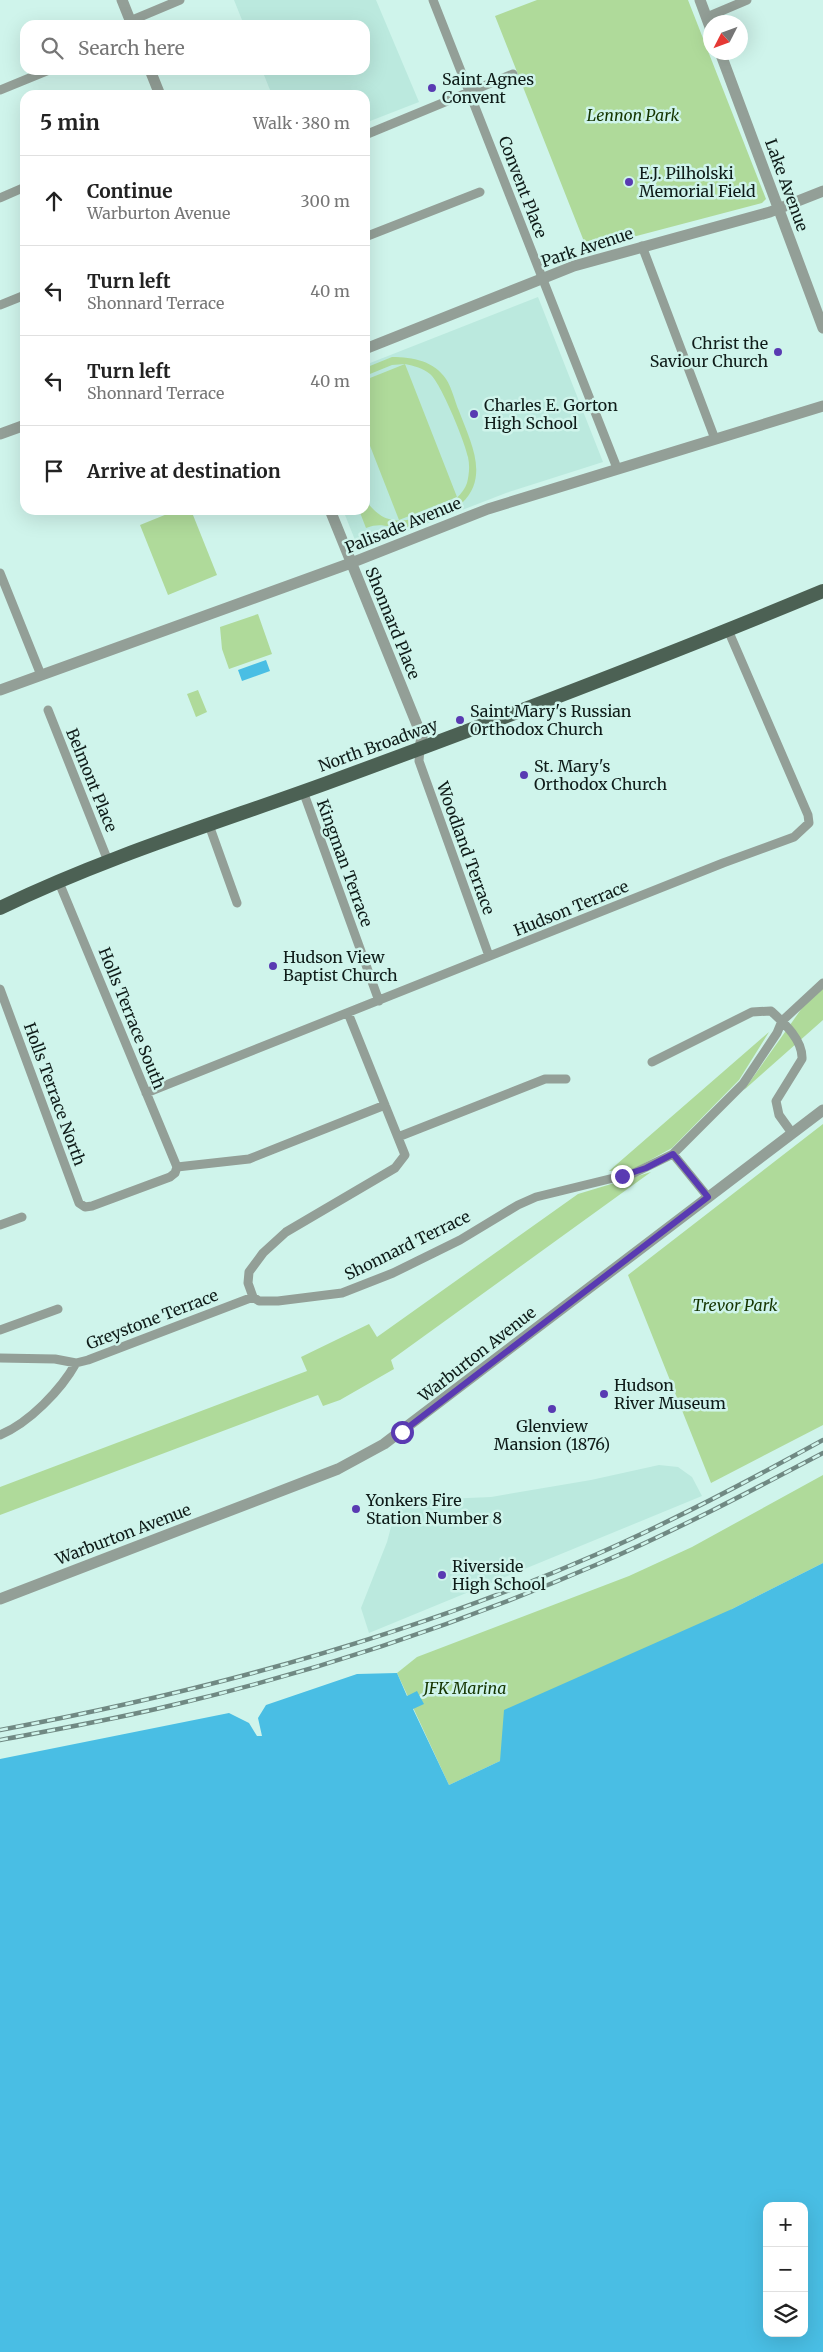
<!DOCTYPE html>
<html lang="en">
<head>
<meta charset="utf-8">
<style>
  body { margin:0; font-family:Merriweather,serif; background:#f2f2f2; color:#222 }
  .controls { position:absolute; right:15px; bottom:15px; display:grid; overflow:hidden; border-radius:10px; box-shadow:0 5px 20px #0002 }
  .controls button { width:45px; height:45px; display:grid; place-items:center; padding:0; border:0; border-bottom:1px solid #e0e0e0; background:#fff; color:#222; font:25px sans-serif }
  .compass { position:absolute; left:703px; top:15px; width:45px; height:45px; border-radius:50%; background:#fff; box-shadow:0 5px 20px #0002; rotate:228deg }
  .stop { position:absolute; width:15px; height:15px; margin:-11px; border:4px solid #593ab2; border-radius:50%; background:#fff }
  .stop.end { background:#593ab2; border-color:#fff; box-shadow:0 1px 5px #0008 }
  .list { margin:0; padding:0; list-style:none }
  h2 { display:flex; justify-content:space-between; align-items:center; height:65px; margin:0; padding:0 20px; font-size:21px }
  h2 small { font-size:16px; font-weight:400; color:#767676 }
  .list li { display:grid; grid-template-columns:32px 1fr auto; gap:15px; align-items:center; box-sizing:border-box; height:90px; padding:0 20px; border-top:1px solid #e0e0e0 }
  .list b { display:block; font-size:19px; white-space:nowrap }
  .list p { margin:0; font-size:16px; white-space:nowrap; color:#767676 }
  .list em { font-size:16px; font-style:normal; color:#767676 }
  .icon { flex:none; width:28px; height:28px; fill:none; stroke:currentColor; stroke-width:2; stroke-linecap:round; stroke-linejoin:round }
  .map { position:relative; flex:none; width:823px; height:2352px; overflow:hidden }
  .search { position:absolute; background:#fff; box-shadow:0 5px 20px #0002; left:20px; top:20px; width:350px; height:55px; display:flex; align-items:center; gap:12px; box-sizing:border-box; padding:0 18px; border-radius:15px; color:#767676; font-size:19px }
  .panel { position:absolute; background:#fff; box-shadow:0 5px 20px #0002; left:20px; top:90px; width:350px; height:425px; border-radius:15px }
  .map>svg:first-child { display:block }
</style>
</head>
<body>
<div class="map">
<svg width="823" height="2352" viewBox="0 0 823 2352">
  <rect width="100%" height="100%" fill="#cff4eb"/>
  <!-- built -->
  <path fill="#bbe9de" d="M 234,0 L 376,0 L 419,102 L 365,123 L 365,95 L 272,95 L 262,70 L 365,70 L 365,25 L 244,25 Z
    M 538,297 L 603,462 L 506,493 L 359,550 L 343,510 L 365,510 L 365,365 Z
    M 659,1465 L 678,1467 L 692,1477 L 702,1496 L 369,1633 L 361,1608 L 387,1542 L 398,1501 L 491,1497 L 591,1480 Z"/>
  <!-- green -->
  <path fill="#afda9a" d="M 537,0 L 688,0 L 766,199 L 762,203 L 587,249 L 495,16 Z
    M 392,357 C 413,357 434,361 446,379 C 452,388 455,402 459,411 C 470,441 490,476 462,503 C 453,513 416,528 403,528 C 387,528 382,522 366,528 L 359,510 L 365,510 L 365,500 C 372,508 378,516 389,519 C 411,526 459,507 467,483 C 469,475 470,466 468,457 C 465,442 441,383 430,374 C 423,368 414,366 405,364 L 457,497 L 399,520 L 365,433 L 365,380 L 405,364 L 392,365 L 365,376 L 365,368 Z
    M 177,510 L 191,510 L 217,575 L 168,595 L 140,525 Z
    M 258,614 L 272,654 L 229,669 L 222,649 L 220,627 Z
    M 198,690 L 207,712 L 196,717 L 187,694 Z
    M 823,988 L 823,1020 L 744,1090 L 802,1008 Z
    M 769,1032 L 739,1080 L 672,1148 L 632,1170 L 609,1171 Z
    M 823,1124 L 823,1425 L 711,1483 L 628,1275 Z
    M 651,1172 L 391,1360 L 394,1369 L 340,1400 L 323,1406 L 318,1395 L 0,1515 L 0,1487 L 307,1371 L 301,1357 L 369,1324 L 377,1337 L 578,1194 Z
    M 823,1475 L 823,1563 L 732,1609 L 500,1761 L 449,1785 L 397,1673 L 417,1657 L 629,1576 L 692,1547 Z"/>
  <!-- water -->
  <path fill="#49bee4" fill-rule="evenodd" d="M 266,660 L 270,671 L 242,681 L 238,670 Z
    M 823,1563 L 823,2352 L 0,2352 L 0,1759 L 229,1713 L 249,1723 L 257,1736 L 262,1736 L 258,1718 L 266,1705 L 357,1674 L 397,1673 L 407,1696 L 417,1691 L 424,1704 L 413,1709 L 449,1785 L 500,1761 L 504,1710 L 732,1609 ZM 767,2206 L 804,2206 L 804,2333 L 767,2333 Z"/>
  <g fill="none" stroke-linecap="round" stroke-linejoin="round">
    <!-- minor -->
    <path stroke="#939f97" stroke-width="9" d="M 433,0 L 617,468
      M 707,17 L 747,0
      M 130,21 L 180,0
      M 0,90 L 49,70
      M 365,135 L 513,74
      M 0,198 L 25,187
      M 365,237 L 480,192
      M 642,246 L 715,439
      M 0,305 L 25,295
      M 0,573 L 41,675
      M 48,710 L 108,861
      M 420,748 L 419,761 L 489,956
      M 303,791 L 379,1001
      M 209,825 L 237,903
      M 58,880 L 177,1167
      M 0,989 L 79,1203 L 85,1207 L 92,1206 L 170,1177 L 175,1173 L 177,1167
      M 348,1013 L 405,1155 L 395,1168 L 286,1232 L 263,1253 L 249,1272 L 248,1283 L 253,1297 L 259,1301 L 278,1301 L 342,1293 L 393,1273 L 460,1240 L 518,1205 L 536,1197 L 634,1173 L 673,1154 L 743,1084 L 777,1033 L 782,1021 L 823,983
      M 652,1062 L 752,1012 L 771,1011 C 784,1023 803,1040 802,1059 L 776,1101 L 779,1115 L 792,1133
      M 146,1093 L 723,863 L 794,837 L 809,823 L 808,815 L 728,630
      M 398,1137 L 545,1079 L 566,1079
      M 673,1154 L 708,1197
      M 177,1167 L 249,1159 L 385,1105
      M 0,1225 L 22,1217
      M 0,1330 L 58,1309
      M 0,1358 L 55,1359 L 76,1363 L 88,1360 L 253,1297
      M 0,1435 C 29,1423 61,1390 76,1363"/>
    <!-- tertiary -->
    <path stroke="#939f97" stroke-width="11" d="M 122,0 L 132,25
      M 700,0 L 710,27
      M 720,52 L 823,328
      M 150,70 L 160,95
      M 365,349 L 574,266 L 770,212 L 823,191
      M 0,434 L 25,425
      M 330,510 L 422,737 L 420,748
      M 0,690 L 351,563 L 488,509 L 823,406
      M 0,1599 L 338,1469 L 384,1444 L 823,1110"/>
    <!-- primary -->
    <path stroke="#4c6154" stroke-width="14" d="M 0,908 C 105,857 217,823 327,783 C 493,722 659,659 823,591"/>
    <defs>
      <path id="rail" d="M 0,1730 C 203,1692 405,1638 595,1555 C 673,1521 748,1481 823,1440
        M 0,1740 C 58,1729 116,1719 173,1705 C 318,1671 461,1623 598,1564 C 675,1531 749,1492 823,1453"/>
    </defs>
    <!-- rail casing -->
    <use href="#rail" stroke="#708983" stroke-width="4.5"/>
    <!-- rail -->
    <use href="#rail" stroke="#cff4eb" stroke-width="2.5" stroke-dasharray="8" stroke-linecap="butt"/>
  </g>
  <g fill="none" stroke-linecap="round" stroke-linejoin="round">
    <!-- route -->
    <path stroke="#593ab2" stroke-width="6" d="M 402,1432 L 708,1197 L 673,1154 L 646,1168 L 622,1176"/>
  </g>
  <!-- markers -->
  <g fill="#593ab2" stroke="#cff4eb" stroke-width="2">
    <circle cx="432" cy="88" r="5"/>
    <circle cx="629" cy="182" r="5"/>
    <circle cx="778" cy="352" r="5"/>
    <circle cx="474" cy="414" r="5"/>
    <circle cx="460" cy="720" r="5"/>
    <circle cx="524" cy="775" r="5"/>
    <circle cx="273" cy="966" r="5"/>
    <circle cx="604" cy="1394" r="5"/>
    <circle cx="552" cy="1409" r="5"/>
    <circle cx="356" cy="1509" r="5"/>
    <circle cx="442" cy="1575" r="5"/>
  </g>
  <g text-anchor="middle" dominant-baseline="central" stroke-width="5" stroke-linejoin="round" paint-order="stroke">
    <!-- poi labels -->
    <g font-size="16" fill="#0f1c19" stroke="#cff4eb" text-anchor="start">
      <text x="442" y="79">Saint Agnes<tspan x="442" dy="18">Convent</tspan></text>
      <text x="639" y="173">E.J. Pilholski<tspan x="639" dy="18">Memorial Field</tspan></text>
      <text x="768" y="343" text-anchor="end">Christ the<tspan x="768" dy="18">Saviour Church</tspan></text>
      <text x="484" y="405">Charles E. Gorton<tspan x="484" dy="18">High School</tspan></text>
      <text x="470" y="711">Saint Mary's Russian<tspan x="470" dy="18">Orthodox Church</tspan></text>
      <text x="534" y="766">St. Mary's<tspan x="534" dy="18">Orthodox Church</tspan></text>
      <text x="283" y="957">Hudson View<tspan x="283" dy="18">Baptist Church</tspan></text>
      <text x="614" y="1385">Hudson<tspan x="614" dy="18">River Museum</tspan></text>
      <text x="552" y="1426" text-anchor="middle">Glenview<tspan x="552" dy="18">Mansion (1876)</tspan></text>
      <text x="366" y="1500">Yonkers Fire<tspan x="366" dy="18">Station Number 8</tspan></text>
      <text x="452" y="1566">Riverside<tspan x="452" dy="18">High School</tspan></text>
    </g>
    <!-- park labels -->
    <g font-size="16" font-style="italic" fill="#153500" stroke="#cff4eb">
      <text x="633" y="115">Lennon Park</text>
      <text x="735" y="1305">Trevor Park</text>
      <text x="465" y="1688">JFK Marina</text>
    </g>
    <!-- street labels -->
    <g font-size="16" fill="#0f1c19" stroke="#cff4eb">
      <text transform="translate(787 185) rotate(70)">Lake Avenue</text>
      <text transform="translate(523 187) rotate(69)">Convent Place</text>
      <text transform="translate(587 247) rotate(-18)">Park Avenue</text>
      <text transform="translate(403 525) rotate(-22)">Palisade Avenue</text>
      <text transform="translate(393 623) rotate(68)">Shonnard Place</text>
      <text transform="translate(378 745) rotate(-20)">North Broadway</text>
      <text transform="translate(92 780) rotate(68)">Belmont Place</text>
      <text transform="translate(466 848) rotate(70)">Woodland Terrace</text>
      <text transform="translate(345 863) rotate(70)">Kingman Terrace</text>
      <text transform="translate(571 908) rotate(-22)">Hudson Terrace</text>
      <text transform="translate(132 1018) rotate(68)">Holls Terrace South</text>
      <text transform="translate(55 1094) rotate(70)">Holls Terrace North</text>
      <text transform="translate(407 1245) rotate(-26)">Shonnard Terrace</text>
      <text transform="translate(152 1319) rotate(-21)">Greystone Terrace</text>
      <text transform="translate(477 1354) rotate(-38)">Warburton Avenue</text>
      <text transform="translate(123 1534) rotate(-21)">Warburton Avenue</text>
    </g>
  </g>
</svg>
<div class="controls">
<button>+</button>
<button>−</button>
<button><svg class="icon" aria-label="layers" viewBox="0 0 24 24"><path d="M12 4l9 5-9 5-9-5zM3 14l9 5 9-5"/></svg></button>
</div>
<svg class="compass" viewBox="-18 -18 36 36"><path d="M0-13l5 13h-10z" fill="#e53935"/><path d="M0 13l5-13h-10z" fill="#767676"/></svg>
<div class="stop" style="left:402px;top:1432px"></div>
<div class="stop end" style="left:622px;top:1176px"></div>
<div class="search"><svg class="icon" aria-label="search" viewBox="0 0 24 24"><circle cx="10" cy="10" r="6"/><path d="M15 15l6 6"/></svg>Search here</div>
<section class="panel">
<h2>5 min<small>Walk · 380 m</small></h2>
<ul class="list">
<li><svg class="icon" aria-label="ahead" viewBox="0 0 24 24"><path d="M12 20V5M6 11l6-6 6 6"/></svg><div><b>Continue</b><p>Warburton Avenue</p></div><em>300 m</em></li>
<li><svg class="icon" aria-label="left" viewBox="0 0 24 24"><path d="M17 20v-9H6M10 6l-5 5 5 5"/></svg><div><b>Turn left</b><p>Shonnard Terrace</p></div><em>40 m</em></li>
<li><svg class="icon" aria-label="left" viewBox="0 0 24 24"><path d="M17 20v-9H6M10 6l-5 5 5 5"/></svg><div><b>Turn left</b><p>Shonnard Terrace</p></div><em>40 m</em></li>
<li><svg class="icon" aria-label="arrive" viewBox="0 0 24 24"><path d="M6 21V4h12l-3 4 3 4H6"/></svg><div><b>Arrive at destination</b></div></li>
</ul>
</section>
</div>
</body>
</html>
